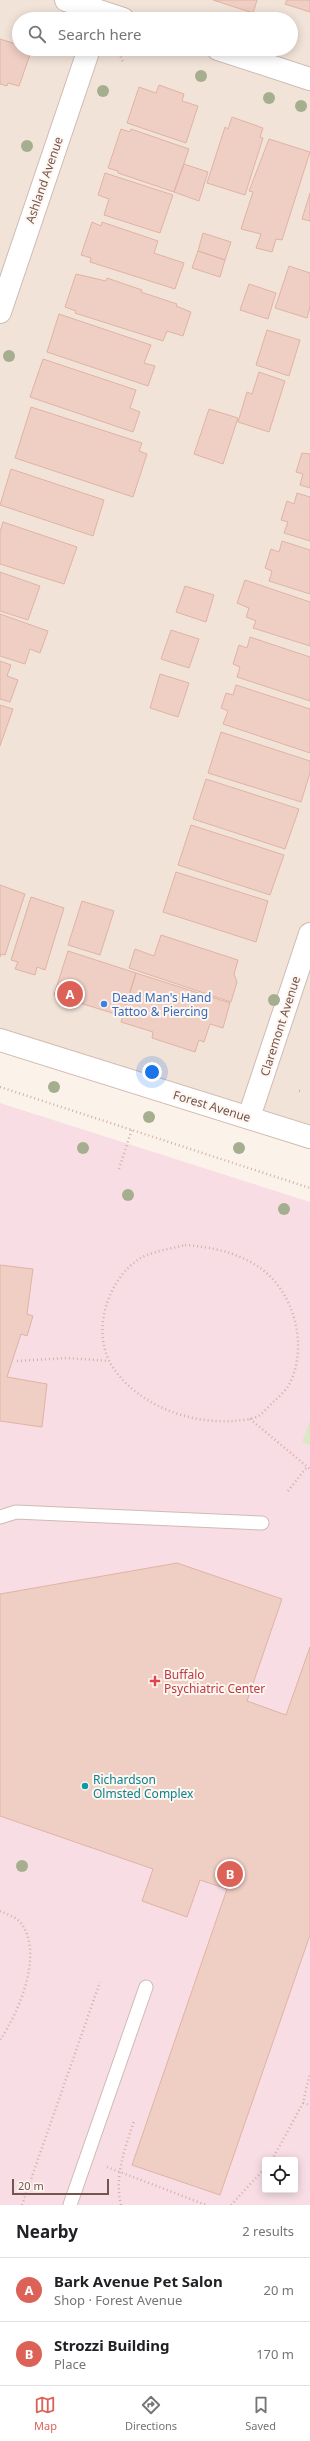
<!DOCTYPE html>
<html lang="en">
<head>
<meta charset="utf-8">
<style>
  body { margin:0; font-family:"Noto Sans",sans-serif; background:#f6f6f6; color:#202124 }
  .controls { position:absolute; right:12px; bottom:12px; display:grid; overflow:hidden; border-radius:4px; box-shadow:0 2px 10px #0003 }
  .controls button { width:36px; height:36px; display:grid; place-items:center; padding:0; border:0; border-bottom:1px solid #e0e0e0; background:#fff; color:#202124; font:20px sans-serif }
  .scale { position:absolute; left:12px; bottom:10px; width:97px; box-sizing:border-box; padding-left:4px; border:2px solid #75564e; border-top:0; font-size:11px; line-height:14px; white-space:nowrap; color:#75564e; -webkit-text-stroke:3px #fef6f0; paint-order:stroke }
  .you { position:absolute; left:152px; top:1072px; width:14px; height:14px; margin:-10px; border:3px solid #fff; border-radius:50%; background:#1a73e8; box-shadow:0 0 0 6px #1a73e833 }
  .badge { display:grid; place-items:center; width:26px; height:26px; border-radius:50%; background:#dc6258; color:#fff; font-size:13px; font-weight:700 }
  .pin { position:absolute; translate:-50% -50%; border:2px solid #fff; box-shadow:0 1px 4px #0006 }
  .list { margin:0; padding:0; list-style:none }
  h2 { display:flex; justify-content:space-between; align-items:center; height:52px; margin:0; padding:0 16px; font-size:17px }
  h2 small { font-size:13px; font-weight:400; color:#757577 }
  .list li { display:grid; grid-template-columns:26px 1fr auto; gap:12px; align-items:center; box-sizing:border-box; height:64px; padding:0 16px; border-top:1px solid #e0e0e0 }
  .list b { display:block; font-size:15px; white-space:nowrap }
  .list p { margin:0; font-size:13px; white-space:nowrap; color:#757577 }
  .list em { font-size:13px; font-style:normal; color:#757577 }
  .icon { flex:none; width:22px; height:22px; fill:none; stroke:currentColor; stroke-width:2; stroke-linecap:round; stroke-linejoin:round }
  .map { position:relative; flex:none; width:310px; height:2205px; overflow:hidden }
  .search { position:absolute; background:#fff; box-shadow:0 2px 10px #0003; left:12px; right:12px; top:12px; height:44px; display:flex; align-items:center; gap:10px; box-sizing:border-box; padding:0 14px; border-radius:22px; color:#757577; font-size:15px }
  .sheet { height:180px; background:#fff }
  nav { display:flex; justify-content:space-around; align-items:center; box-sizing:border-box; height:56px; border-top:1px solid #e0e0e0; background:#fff; font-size:11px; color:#757577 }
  nav a { display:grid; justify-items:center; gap:2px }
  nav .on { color:#dc6258 }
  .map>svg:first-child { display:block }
</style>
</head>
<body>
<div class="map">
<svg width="310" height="2205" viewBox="0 0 310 2205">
  <rect width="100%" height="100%" fill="#fbf2ea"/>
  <!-- residential -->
  <path fill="#f2e3d8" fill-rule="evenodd" d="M 0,0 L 310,0 L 310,1137 L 0,1040 ZM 19,19 L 291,19 L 291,49 L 19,49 Z"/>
  <!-- medical -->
  <path fill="#f8dde5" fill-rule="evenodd" d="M 0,1103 L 310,1202 L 310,2205 L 0,2205 ZM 265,2160 L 295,2160 L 295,2190 L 265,2190 Z"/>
  <!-- green -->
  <path fill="#dae8c8" d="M 310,1420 L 310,1445 L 302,1442 Z"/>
  <!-- building -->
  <path fill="#efcec3" stroke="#e0b3a4" d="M 213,0 L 257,0 L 253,13 Z
    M 287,0 L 310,0 L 310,12 L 285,4 Z
    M 0,39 L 19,45 L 19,49 L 31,52 L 19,86 L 8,83 L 7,86 L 0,84 Z
    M 159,85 L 184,94 L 182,101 L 198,106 L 186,143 L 127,123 L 139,87 L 156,93 Z
    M 232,117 L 263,128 L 260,137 L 263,138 L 245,195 L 207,183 L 225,127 L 228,129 Z
    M 121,129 L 130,132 L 131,129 L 189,149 L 174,192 L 118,173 L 118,171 L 108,168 Z
    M 269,139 L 310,152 L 282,240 L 276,239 L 272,252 L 256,248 L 261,234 L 241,229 L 253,192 L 249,191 Z
    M 184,164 L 208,172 L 199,201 L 174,192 Z
    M 105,173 L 173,195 L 160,233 L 104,215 L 109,199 L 98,195 Z
    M 310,193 L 310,221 L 302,219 Z
    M 92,222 L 101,226 L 102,222 L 158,241 L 154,253 L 184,263 L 175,289 L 90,262 L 91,258 L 81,255 Z
    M 203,233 L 231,242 L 225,260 L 198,251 Z
    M 198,251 L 225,260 L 220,277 L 192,268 Z
    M 289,266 L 310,273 L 310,307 L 307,318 L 275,308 Z
    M 76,274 L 106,281 L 107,278 L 142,290 L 141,292 L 177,304 L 176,306 L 191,312 L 183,336 L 167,331 L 163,341 L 75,313 L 76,311 L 65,307 Z
    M 249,284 L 276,293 L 268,319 L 240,310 Z
    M 59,314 L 151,345 L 144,363 L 155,366 L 148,386 L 47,352 Z
    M 267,330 L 300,340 L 289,376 L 256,365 Z
    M 43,359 L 136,390 L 130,408 L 140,412 L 133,432 L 30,397 Z
    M 259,372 L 285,381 L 269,432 L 238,422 L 247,392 L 252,394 Z
    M 31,407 L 142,443 L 139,451 L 147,454 L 133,497 L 15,458 Z
    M 209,409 L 238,418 L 223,464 L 194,454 Z
    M 302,453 L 310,454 L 310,488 L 300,485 L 303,474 L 296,472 Z
    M 11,469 L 104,500 L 93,536 L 0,505 Z
    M 297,493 L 310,497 L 310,541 L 284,533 L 288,522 L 281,520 L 287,501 L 294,504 Z
    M 3,522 L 77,547 L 64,584 L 0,564 L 0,532 Z
    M 282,541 L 310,550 L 310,594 L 269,581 L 272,571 L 265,568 L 271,549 L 279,552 Z
    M 0,572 L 40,586 L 28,620 L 0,611 Z
    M 245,580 L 310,602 L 310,646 L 253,628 L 256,621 L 246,617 L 249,608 L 237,603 Z
    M 185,586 L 214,595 L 206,622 L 176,612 Z
    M 0,614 L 48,631 L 40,653 L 30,649 L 25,664 L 0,656 Z
    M 171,630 L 199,639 L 189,668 L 161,659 Z
    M 250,637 L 310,657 L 310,701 L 237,677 L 240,667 L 233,664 L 239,645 L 247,648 Z
    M 0,661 L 11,665 L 7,676 L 18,680 L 10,702 L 0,699 Z
    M 160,674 L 189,683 L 178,717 L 150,708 Z
    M 236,685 L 310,709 L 310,753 L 223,724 L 228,711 L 221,708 L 226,693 L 233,695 Z
    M 0,705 L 13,709 L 0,746 Z
    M 221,732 L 310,761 L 310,773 L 301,802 L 208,773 Z
    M 206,779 L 299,809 L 285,849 L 193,819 Z
    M 191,825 L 284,855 L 270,895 L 178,865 Z
    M 176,872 L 268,901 L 256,942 L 163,912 Z
    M 0,885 L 25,894 L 5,955 L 1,954 L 0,957 Z
    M 31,897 L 64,908 L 45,970 L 37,967 L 35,975 L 15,969 L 18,962 L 11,960 Z
    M 82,901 L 114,911 L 100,955 L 68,945 Z
    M 161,935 L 238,960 L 234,974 L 237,982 L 231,1002 L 129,968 L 135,949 L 154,956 Z
    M 68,951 L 136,973 L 122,1016 L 54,995 Z
    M 136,973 L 230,1003 L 223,1028 L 210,1024 L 204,1042 L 199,1040 L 195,1052 L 152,1038 L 153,1032 L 121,1022 Z
    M 0,1265 L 33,1269 L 27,1314 L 33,1316 L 27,1336 L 21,1334 L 7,1377 L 47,1384 L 42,1427 L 0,1421 Z
    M 177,1563 L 282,1599 L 247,1701 L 286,1715 L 310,1647 L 310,1935 L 220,2195 L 132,2165 L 227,1889 L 200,1880 L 187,1917 L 142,1901 L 153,1869 L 0,1816 L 0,1594 Z"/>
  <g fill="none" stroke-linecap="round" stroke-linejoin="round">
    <defs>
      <path id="lane" d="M 0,1517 L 16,1512 L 262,1523
        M 70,2205 L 146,1987"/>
      <path id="street" d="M 66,0 L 123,19
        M 218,49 L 310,79
        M 0,312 L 89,49
        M 249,1117 L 310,934"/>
      <path id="secondary" d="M 0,1040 L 310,1137"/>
    </defs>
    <!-- lane casing -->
    <use href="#lane" stroke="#cfbbb2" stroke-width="15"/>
    <!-- street casing -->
    <use href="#street" stroke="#cfbbb2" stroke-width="24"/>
    <!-- secondary casing -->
    <use href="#secondary" stroke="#d2bab0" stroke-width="24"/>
    <!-- path -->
    <path stroke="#d4b1a6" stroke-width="2.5" stroke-dasharray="1 3" stroke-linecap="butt" d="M 119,53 L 123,62
      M 0,1087 L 310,1188
      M 299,1091 L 303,1090
      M 119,1169 L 132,1129
      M 185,1245 C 210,1247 232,1251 254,1264 C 293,1286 310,1345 289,1385 C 285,1391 279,1397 273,1402 C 269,1406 265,1411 260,1415 C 252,1420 242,1420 234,1421 C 190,1424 140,1406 114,1369 C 90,1335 106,1281 139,1259 C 152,1251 171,1249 185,1245 Z
      M 17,1361 L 68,1358 L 109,1361
      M 250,1419 L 310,1469
      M 288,1491 L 307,1467
      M 0,1911 C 7,1914 16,1917 21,1923 C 44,1954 19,2012 0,2040
      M 303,2103 L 310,2105
      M 272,2160 L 303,2103 L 310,2073
      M 107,2167 L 206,2205
      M 22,2205 L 100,1982
      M 121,2205 C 114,2177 125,2148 134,2121
      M 231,2205 L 265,2168"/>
    <!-- lane -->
    <use href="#lane" stroke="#fff" stroke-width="13"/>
    <!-- street -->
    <use href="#street" stroke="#fff" stroke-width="22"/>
    <!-- secondary -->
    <use href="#secondary" stroke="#fff" stroke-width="22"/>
  </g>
  <!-- trees -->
  <g fill="#a5af90">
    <circle cx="201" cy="76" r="6"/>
    <circle cx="103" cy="91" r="6"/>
    <circle cx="269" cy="98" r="6"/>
    <circle cx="301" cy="106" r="6"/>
    <circle cx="27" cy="146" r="6"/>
    <circle cx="9" cy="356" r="6"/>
    <circle cx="274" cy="1000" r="6"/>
    <circle cx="54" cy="1087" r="6"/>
    <circle cx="149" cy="1117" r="6"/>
    <circle cx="83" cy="1148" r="6"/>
    <circle cx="239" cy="1148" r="6"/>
    <circle cx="128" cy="1195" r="6"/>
    <circle cx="284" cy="1209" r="6"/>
    <circle cx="22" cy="1866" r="6"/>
  </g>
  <!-- markers -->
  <circle fill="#3f7fe0" stroke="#fef6f0" stroke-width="1.5" cx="104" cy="1004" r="4"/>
  <path fill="#e0444e" stroke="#fef6f0" stroke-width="1.5" d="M153 1675h4v4h4v4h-4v4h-4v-4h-4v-4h4z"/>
  <circle fill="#0f9aa8" stroke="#fef6f0" stroke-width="1.5" cx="85" cy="1786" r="4"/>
  <g text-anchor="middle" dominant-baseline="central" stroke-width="4" stroke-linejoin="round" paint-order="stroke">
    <!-- street labels -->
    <g font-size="12" fill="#75564e" stroke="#fef6f0">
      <text transform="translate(44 180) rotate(-71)">Ashland Avenue</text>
      <text transform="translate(280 1026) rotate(-72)">Claremont Avenue</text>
      <text transform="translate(212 1106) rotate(17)">Forest Avenue</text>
    </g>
    <!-- shop labels -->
    <g font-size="12" fill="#366cbe" stroke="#fef6f0" text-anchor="start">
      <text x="112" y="997">Dead Man's Hand<tspan x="112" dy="14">Tattoo &amp; Piercing</tspan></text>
    </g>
    <!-- health labels -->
    <g font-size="12" fill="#be3a42" stroke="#fef6f0" text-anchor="start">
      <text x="164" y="1674">Buffalo<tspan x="164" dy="14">Psychiatric Center</tspan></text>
    </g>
    <!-- culture labels -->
    <g font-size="12" fill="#0d838f" stroke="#fef6f0" text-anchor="start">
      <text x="93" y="1779">Richardson<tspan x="93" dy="14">Olmsted Complex</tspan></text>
    </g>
  </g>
</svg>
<div class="controls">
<button><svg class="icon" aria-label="locate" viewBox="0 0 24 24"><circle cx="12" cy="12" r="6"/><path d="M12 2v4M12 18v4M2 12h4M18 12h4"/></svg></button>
</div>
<div class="scale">20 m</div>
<div class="you"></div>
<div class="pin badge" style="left:70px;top:994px">A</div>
<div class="pin badge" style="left:230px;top:1874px">B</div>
<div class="search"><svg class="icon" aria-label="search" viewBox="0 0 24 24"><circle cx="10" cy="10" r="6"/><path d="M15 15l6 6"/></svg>Search here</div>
</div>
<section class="sheet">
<h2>Nearby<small>2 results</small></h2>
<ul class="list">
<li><span class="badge">A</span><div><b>Bark Avenue Pet Salon</b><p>Shop · Forest Avenue</p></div><em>20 m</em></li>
<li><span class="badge">B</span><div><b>Strozzi Building</b><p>Place</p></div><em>170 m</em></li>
</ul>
</section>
<nav>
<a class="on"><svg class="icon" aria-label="map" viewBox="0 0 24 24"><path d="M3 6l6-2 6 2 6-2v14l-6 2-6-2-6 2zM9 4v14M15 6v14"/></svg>Map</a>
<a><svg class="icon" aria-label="directions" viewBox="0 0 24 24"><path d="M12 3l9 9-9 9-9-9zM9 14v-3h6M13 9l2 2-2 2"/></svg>Directions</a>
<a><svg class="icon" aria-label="saved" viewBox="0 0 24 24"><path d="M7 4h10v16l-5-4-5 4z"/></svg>Saved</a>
</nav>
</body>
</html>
